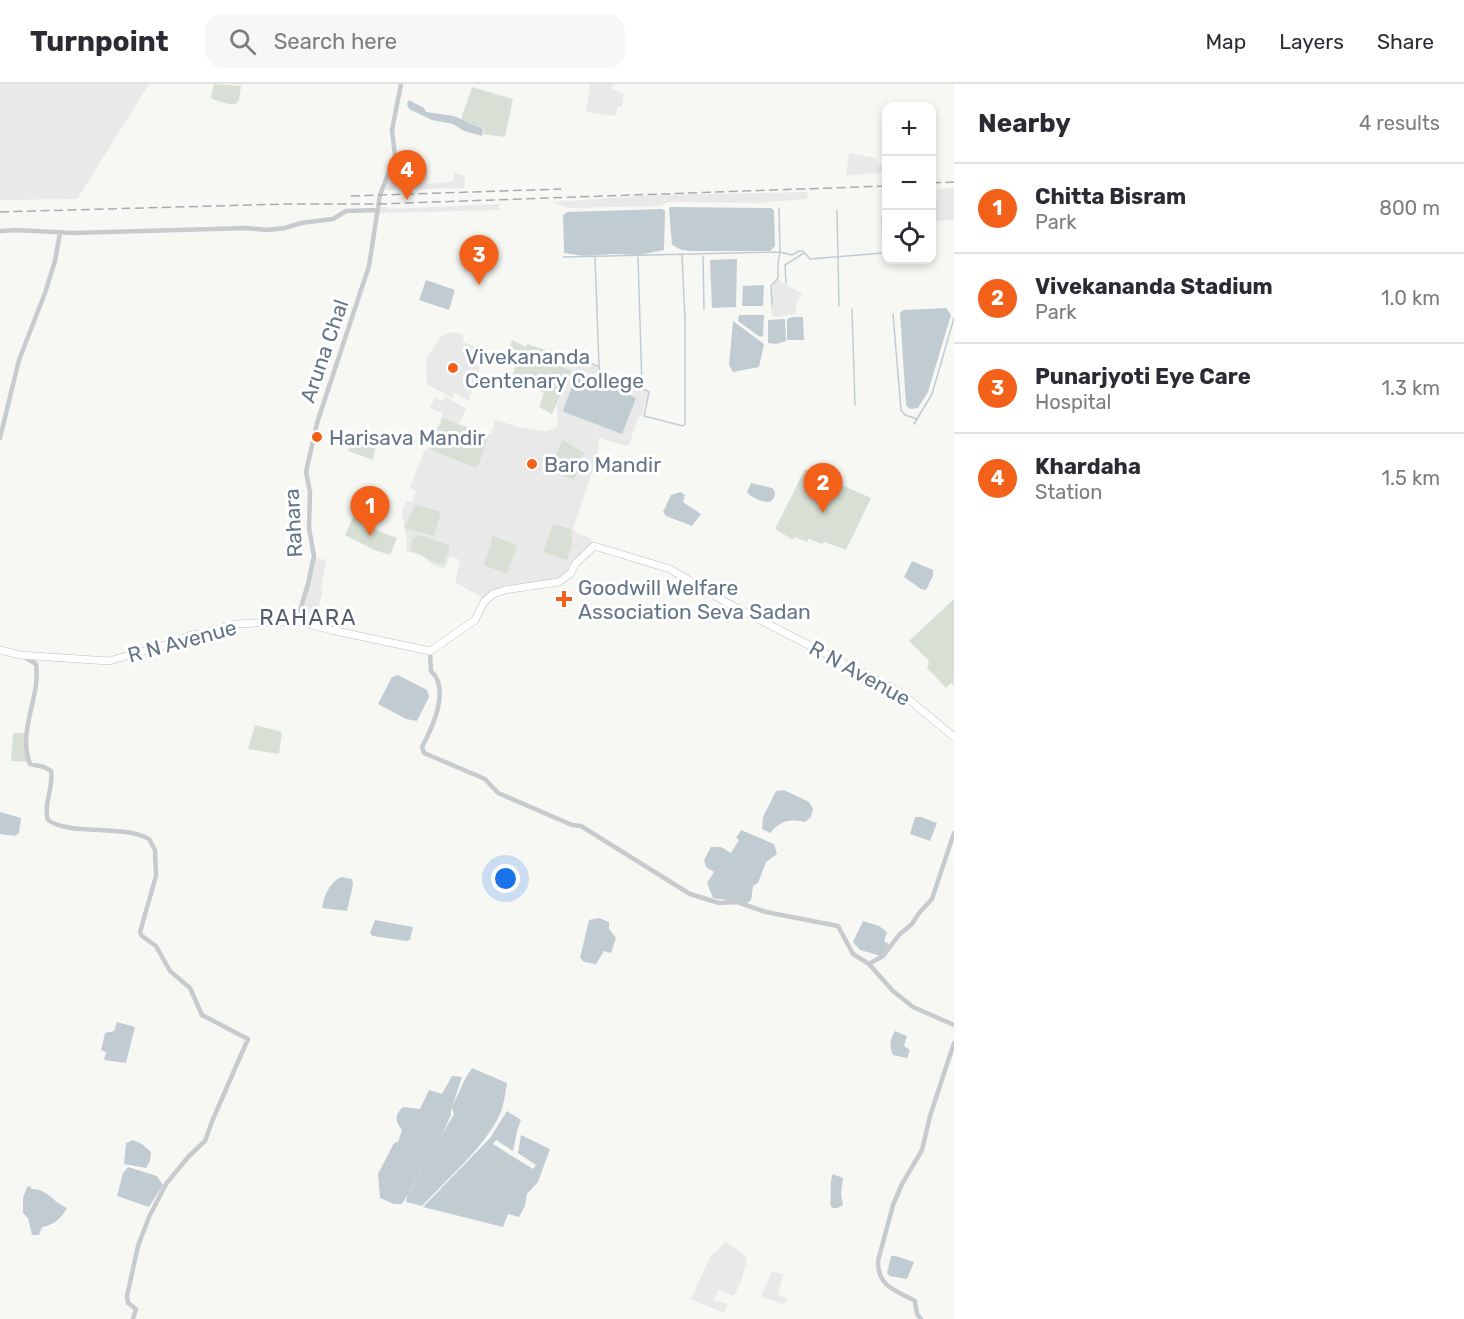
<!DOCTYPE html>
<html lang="en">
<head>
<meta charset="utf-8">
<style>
  body { margin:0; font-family:Rubik,sans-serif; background:#f7f7f7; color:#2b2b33 }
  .controls { position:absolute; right:18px; top:18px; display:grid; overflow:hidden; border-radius:12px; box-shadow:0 3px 9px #0003 }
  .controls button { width:54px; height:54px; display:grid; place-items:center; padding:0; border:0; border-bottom:2px solid #e1e1e2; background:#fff; color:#2b2b33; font:30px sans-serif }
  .you { position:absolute; left:506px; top:795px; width:21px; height:21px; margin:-15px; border:4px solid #fff; border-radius:50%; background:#1a73e8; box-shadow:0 0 0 9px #1a73e833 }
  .badge { display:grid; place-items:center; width:39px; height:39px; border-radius:50%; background:#f36019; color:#fff; font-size:20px; font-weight:700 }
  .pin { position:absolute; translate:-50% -50px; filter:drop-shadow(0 2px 3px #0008) }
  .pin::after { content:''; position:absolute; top:32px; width:21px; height:18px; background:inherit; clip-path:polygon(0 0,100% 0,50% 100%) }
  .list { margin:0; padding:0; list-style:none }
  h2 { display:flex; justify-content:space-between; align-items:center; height:78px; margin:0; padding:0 24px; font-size:26px }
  h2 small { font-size:20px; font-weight:400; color:#7c7c81 }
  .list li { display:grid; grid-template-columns:39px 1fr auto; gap:18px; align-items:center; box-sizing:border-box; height:90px; padding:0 24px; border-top:2px solid #e1e1e2 }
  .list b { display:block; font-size:22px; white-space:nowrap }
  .list p { margin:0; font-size:20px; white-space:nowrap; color:#7c7c81 }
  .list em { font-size:20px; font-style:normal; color:#7c7c81 }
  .icon { flex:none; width:33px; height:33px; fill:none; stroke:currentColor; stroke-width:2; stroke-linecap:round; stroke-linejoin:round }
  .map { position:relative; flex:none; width:954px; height:1235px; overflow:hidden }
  header { display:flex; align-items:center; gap:36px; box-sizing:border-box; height:84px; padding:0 30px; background:#fff; border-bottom:2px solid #e1e1e2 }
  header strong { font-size:28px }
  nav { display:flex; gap:33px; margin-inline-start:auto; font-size:21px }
  .search { width:420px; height:54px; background:#f7f7f7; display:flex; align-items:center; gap:15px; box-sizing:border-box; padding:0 21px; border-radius:18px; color:#7c7c81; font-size:22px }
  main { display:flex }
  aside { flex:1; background:#fff }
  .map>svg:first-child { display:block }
</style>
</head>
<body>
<header>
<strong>Turnpoint</strong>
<div class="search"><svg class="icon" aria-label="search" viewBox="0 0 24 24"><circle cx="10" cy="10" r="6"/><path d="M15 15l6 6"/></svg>Search here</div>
<nav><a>Map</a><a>Layers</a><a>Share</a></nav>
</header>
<main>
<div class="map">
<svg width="954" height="1235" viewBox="0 0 954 1235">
  <rect width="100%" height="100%" fill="#f7f8f4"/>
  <!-- built -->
  <path fill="#e8e9e8" d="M 0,0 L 149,0 L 77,115 L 0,116 Z
    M 590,0 L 613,0 L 612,5 L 624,10 L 622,22 L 618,23 L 615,32 L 586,28 Z
    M 397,67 L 411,72 L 409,87 L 428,88 L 427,100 L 453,97 L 454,89 L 465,92 L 464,104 L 384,106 Z
    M 849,69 L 876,74 L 878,81 L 886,81 L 886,88 L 846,92 Z
    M 954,104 L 954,136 L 932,137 L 932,121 L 936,121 L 937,105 Z
    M 807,108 L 808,115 L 756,119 L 668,118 L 660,122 L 570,124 L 552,118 L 656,111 Z
    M 499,120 L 499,126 L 378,129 L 379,123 L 387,123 L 389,125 Z
    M 777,195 L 802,210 L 796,219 L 796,230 L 773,233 L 771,225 L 773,201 Z
    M 452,248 L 464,251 L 463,258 L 485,266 L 469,317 L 455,309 L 452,314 L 427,300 L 426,280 L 427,273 L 440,253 Z
    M 561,274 L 571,278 L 579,275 L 648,308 L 642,331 L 638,334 L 629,361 L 626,362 L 599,354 L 597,374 L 573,444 L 576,448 L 591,455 L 592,461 L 587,463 L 571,489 L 561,496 L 506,505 L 486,516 L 455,498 L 460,476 L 450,472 L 444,485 L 434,482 L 421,471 L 406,467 L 407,457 L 402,427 L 405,419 L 408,417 L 412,418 L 416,407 L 410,404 L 419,380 L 424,368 L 431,360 L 443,329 L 430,324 L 435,313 L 442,317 L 445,312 L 466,325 L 459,340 L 491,350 L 495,336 L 523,344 L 547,347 L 558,342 L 557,321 L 572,287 L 559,281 Z
    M 314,474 L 326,476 L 321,505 L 323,506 L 314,539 L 301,535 Z
    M 726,1158 L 740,1167 L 747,1175 L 742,1195 L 734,1212 L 718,1206 L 714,1216 L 728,1220 L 724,1229 L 691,1215 L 710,1173 Z
    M 772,1187 L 783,1190 L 778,1211 L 788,1215 L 785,1220 L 761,1213 Z"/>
  <!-- green -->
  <path fill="#d8e0d5" d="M 214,0 L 241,2 L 239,16 L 236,20 L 228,20 L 212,15 L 211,12 Z
    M 472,3 L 513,15 L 505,53 L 483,50 L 484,45 L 461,35 Z
    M 512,256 L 526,263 L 527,260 L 549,267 L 561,274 L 559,281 L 572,287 L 552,330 L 539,323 L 544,309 L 529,303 L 514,302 L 512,292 L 516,280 L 505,276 Z
    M 443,334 L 488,353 L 479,379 L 475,384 L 430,365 Z
    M 352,352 L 376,361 L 373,376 L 348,367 Z
    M 563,356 L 584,369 L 574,396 L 549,386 Z
    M 805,385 L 871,414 L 846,466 L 825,458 L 822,460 L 809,455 L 807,458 L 794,453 L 793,456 L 775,445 Z
    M 415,421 L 441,428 L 434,452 L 404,444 Z
    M 354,432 L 376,446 L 397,454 L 390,471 L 374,466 L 345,451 Z
    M 553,440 L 571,445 L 572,460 L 567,476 L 543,468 Z
    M 418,451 L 449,461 L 449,466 L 444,479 L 438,480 L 411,466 L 412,456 Z
    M 493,452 L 517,461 L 507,490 L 484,481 Z
    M 954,515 L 954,602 L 951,599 L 946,604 L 927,584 L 929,577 L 909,557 Z
    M 255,641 L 282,648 L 279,670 L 248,665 Z
    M 13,649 L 24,649 L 28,678 L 11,677 Z"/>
  <!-- water -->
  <path fill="#c1ccd2" d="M 409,16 L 424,24 L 426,28 L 454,32 L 483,45 L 482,52 L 464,47 L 453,40 L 432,36 L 409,25 L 407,20 Z
    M 670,123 L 771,124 L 774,126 L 775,162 L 770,167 L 691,167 L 682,166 L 672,161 L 669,125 Z
    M 662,125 L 665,127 L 664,166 L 639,171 L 613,170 L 584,172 L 564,169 L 563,131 L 567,128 Z
    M 737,175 L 736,223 L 712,224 L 710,176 Z
    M 426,196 L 455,206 L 449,226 L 419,216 Z
    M 764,201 L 763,222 L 742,222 L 743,202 Z
    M 946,224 L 951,231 L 928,308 L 918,324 L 910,325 L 906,321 L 900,229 L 903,226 Z
    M 739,231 L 764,231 L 763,252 L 760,253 L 738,237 Z
    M 792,233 L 803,233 L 804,256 L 787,256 L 787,235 Z
    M 785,235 L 786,257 L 776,260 L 768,259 L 768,236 Z
    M 733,237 L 764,260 L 759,283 L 733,288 L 729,281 Z
    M 578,288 L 636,314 L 622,350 L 564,328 L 563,326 Z
    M 751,399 L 772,404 L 775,408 L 774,414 L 770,418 C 762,418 751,414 747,408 Z
    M 680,408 L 685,411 L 683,418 L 701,430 L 692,442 L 666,432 L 663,428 L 671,411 Z
    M 912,477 L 933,486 L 933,492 L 926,506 L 921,505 L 904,493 Z
    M 398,591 L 427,606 L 429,613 L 417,637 L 406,635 L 378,620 L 392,593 Z
    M 784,706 L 809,718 L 813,725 L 811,733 L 805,738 C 788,735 782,736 770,749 L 762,745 L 763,733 L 776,707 Z
    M 0,728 L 21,734 L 19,749 L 15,752 L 0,750 Z
    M 915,733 L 921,733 L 937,739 L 930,757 L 910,750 Z
    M 741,746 L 774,760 L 777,770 L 766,778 L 758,799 L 753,802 L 751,816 L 747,819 L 713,814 L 707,799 L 714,788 L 706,783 L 704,776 L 711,763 L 721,763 L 731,769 L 739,756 L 736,754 Z
    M 341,793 L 352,795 L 353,801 L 347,827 L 322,824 C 324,812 329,799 341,793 Z
    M 599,834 L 609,838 L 609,845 L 616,854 L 611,869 L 604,867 L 596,880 L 584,878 L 580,874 L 589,836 Z
    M 375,836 L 413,843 L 410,856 L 406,857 L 373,852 L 370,849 Z
    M 863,837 L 879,842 L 887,848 L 884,857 L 889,860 L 881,872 L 860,866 L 853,858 Z
    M 117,938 L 135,943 L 126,979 L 104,976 L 106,968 L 101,966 L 105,949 L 114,947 Z
    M 895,947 L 907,952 L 904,962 L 910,966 L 907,974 L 893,971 C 889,962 890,955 895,947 Z
    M 472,984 L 507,999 C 505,1010 504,1022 499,1032 C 483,1065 447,1095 422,1122 L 406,1118 L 407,1112 L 454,1030 L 451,1023 L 451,1031 L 442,1051 L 402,1120 L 394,1120 L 380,1114 L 378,1090 L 394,1059 L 398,1058 L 402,1046 C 395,1038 394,1031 403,1023 L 420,1025 L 429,1006 L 442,1010 L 452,992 L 462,993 L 452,1023 L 466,993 Z
    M 507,1027 L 521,1036 L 517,1047 L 513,1067 L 496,1056 L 493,1060 L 533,1085 L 536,1081 L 518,1069 L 521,1051 L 550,1065 L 538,1098 L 527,1110 L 525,1122 L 519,1133 L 508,1130 L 503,1143 L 423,1123 L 490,1054 Z
    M 133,1056 L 142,1060 L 151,1068 L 150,1077 L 146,1084 L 124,1080 L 126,1059 Z
    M 128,1083 L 157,1092 L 163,1101 L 149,1123 L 117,1112 L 123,1089 Z
    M 833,1090 L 843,1094 L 841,1109 L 843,1121 L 837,1124 L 832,1124 L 830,1120 C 832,1110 829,1097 833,1090 Z
    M 31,1102 L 31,1105 C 47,1104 54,1119 67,1124 C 62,1134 52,1142 42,1143 L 39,1151 L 32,1151 L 28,1134 L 23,1129 L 23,1114 L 27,1103 Z
    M 891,1172 L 896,1172 L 914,1178 L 907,1195 L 890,1192 L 887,1189 Z"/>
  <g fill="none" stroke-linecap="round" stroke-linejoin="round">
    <!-- stream -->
    <path stroke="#c1ccd2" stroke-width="1.5" d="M 837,126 L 839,222
      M 703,172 L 704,225
      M 563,173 L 780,168 L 792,171 L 799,167 L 803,167 L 810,175 L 883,169 L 882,132
      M 595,173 L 599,282
      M 638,173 L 642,303
      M 786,199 L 785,181 L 804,169
      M 772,221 L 771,202 L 778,194 L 778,179 L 780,168 L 779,124
      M 852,225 L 855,321
      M 893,230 L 901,326 L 905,331 L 917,335
      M 551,267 L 561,273 L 572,276 L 578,273 L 599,283 L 600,287 L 623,298 L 625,296 L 632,299 L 649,308 L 644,332 L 683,342 L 685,340 L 685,235 L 682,171
      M 914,340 L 932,310 L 954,234"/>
    <defs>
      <path id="major" d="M 0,566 L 20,571 L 109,577 L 172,559 L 191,551 L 202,550 L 235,540 L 297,537 L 331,546 L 430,567 L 475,536 L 484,518 L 493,510 L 505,506 L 559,498 L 571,489 L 575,480 L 594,462 L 670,485 L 731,521 L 900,608 L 954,653"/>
    </defs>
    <!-- major casing -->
    <use href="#major" stroke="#babec2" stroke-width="8"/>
    <!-- minor -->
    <path stroke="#c7cbce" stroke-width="4.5" d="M 0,147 L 16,146 L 73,149 L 247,144 L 267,146 L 285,144 L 301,139 L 333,135 L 346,127 L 378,126
      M 0,354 L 19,276 L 45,209 L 55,177 L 60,149
      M 297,537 L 308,500 L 314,472 L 309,444 L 310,408 L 306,388 L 317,339 L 369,182 L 380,111 L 395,72 L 392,46 L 401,0
      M 430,567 L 431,587 C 451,605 432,644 422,663 L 424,669 L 485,695 L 498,709 L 572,741 L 581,742 L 690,810 L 719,819 L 737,818 L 766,828 L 838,842 L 853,870 L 869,880 L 893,907 L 913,923 L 954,941
      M 25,573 L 36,580 C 41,614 17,645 30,680 L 44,683 L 51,687 C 54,703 43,720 48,736 C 70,752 123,740 149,755 L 155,766 L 156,792 L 140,848 L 142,852 L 156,862 L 170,887 L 190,904 L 202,931 L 248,955 L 213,1035 L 205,1057 L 189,1072 L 166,1100 L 149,1133 L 138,1162 L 127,1212 L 128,1219 L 136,1225 L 133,1235
      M 869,880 L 883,872 L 899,851 L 912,840 L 919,829 L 932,815 L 954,749
      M 921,1235 L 917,1230 L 915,1217 C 896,1206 878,1204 878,1177 L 893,1121 L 902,1100 L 922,1066 L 930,1032 L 954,959"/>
    <!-- major -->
    <use href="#major" stroke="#fff" stroke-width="7"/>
    <!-- rail -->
    <path stroke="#a7acb3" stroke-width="1.5" stroke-dasharray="9 4.5" stroke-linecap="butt" d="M 932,99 L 954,98
      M 351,112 L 561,105
      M 0,128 L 287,120 L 379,120 L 886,102"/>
  </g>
  <!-- markers -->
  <g fill="#f36019" stroke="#fff" stroke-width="2">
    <circle cx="453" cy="284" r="6"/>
    <circle cx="317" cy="353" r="6"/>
    <circle cx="532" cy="380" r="6"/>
    <path d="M561 506h6v6h6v6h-6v6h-6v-6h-6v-6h6z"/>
  </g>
  <g text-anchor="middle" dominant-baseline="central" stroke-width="6" stroke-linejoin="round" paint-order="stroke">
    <!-- street labels -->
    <g font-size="21" fill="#647588" stroke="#fff">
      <text transform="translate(324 267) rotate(-71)">Aruna Chal</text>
      <text transform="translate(293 439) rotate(-93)">Rahara</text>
      <text transform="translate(182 557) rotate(-15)">R N Avenue</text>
      <text transform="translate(860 589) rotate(29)">R N Avenue</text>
    </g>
    <!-- poi labels -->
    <g font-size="21" fill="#647588" stroke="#fff" text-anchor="start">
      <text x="465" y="272">Vivekananda<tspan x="465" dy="24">Centenary College</tspan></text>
      <text x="329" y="353">Harisava Mandir</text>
      <text x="544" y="380">Baro Mandir</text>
      <text x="578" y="503">Goodwill Welfare<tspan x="578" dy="24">Association Seva Sadan</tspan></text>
    </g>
    <!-- neighbourhood labels -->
    <g font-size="22" letter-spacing="1.5" fill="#535f6d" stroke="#fff">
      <text x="308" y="533">RAHARA</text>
    </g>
  </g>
</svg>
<div class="controls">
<button>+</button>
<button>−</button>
<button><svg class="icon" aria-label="locate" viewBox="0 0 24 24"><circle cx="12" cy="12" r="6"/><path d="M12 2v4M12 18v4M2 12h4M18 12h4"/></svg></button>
</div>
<div class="you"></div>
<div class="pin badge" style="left:370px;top:452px">1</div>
<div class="pin badge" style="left:823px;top:429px">2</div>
<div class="pin badge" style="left:479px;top:201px">3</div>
<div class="pin badge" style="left:407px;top:116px">4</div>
</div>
<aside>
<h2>Nearby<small>4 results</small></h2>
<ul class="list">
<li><span class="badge">1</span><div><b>Chitta Bisram</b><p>Park</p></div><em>800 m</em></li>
<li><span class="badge">2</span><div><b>Vivekananda Stadium</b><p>Park</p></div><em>1.0 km</em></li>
<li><span class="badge">3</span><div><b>Punarjyoti Eye Care</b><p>Hospital</p></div><em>1.3 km</em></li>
<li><span class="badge">4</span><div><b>Khardaha</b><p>Station</p></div><em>1.5 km</em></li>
</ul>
</aside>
</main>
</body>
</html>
